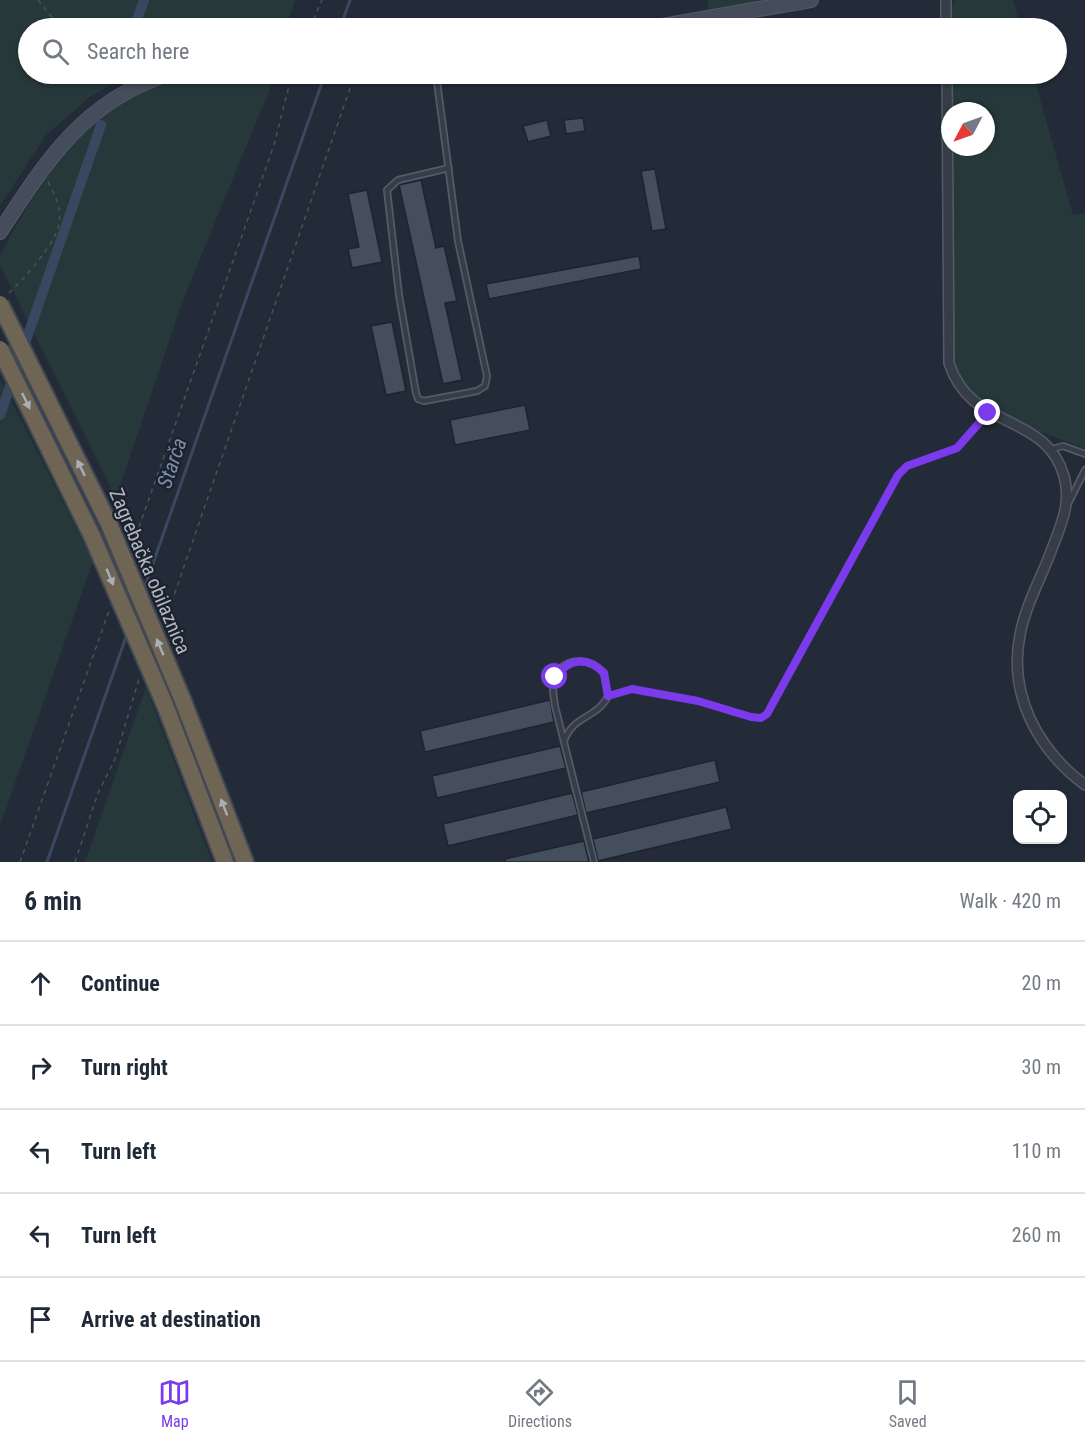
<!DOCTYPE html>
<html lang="en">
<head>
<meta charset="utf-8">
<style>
  body { margin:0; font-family:"Roboto Condensed",sans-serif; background:#f2f2f3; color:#1f2937 }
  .controls { position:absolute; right:18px; bottom:18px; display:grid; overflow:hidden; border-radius:12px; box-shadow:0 2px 4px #0004 }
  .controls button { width:54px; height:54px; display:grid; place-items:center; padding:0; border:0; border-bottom:2px solid #e0e1e3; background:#fff; color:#1f2937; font:30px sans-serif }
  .compass { position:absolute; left:941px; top:102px; width:54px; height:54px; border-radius:50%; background:#fff; box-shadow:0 2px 4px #0004; rotate:229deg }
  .stop { position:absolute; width:18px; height:18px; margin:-14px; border:4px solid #7c3aed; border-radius:50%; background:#fff }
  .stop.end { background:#7c3aed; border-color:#fff; box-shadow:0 2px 6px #0008 }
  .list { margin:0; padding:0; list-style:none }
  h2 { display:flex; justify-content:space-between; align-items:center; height:78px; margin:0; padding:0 24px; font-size:26px }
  h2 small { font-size:20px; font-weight:400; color:#747a83 }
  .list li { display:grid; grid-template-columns:39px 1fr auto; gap:18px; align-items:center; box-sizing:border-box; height:84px; padding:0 24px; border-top:2px solid #e0e1e3 }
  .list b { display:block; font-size:22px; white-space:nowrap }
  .list em { font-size:20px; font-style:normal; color:#747a83 }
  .icon { flex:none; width:33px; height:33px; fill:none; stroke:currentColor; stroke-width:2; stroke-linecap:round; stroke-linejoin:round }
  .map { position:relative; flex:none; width:1085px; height:862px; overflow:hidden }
  .search { position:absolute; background:#fff; box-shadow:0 2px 4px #0004; left:18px; right:18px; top:18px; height:66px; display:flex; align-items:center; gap:15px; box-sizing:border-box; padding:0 21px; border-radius:33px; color:#747a83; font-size:22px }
  .sheet { height:498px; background:#fff }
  nav { display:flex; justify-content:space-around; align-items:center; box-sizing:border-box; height:84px; border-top:2px solid #e0e1e3; background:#fff; font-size:16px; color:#747a83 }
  nav a { display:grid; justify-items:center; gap:3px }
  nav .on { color:#7c3aed }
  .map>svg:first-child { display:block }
</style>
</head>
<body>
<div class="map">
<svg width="1085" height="862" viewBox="0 0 1085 862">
  <rect width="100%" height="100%" fill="#232b38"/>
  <!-- green -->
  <path fill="#26383a" d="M 0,0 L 295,0 L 286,28 L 28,28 L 28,74 L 127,74 L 90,97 L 46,135 L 0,206 Z
    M 707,0 L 772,0 L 709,11 Z
    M 955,0 L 1013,0 L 1021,28 L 951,28 L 951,10 Z
    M 206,74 L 276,74 L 183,300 L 116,498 L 0,265 L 0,256 C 45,168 101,88 206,74 Z
    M 951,74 L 1033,74 L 1073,215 L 1085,213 L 1085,449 C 1036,428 971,415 952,360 L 951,147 L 986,147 L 986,111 L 951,111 Z
    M 0,379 L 93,561 L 0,826 Z
    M 146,687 L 212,862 L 85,862 Z"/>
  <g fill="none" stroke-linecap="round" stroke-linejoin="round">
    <!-- stream -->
    <path stroke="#394860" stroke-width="3" d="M 340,28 L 350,0
      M 144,589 L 325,74
      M 47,862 L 127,634"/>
    <!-- canal -->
    <path stroke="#394860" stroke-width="10" d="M 134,28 L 144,0
      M 118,75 L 119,74
      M 0,415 L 101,125"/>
  </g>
  <!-- building -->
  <path fill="#444e5c" stroke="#1e242f" stroke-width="1.5" d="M 583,118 L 585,131 L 566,134 L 564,120 Z
    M 547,120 L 551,136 L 528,142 L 523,126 Z
    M 655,169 L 666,229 L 652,231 L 641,171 Z
    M 421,180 L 436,248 L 444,246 L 457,301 L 445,303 L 462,380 L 443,384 L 399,185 Z
    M 367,190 L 382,262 L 352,268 L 348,249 L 359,247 L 348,194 Z
    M 639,256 L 641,269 L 489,299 L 486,284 Z
    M 392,322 L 406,391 L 386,395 L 371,326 Z
    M 525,405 L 530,430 L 455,445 L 450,420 Z
    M 550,700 L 554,722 L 425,752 L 420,731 Z
    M 560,746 L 566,768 L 437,798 L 432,776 Z
    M 715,760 L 720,782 L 586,813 L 581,792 Z
    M 572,793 L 578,815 L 448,846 L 443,824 Z
    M 726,807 L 732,829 L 598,861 L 593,839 Z
    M 584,841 L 589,862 L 505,862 L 505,859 Z"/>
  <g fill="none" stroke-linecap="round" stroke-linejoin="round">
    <defs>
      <path id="service" d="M 436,74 L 458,241 L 487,376 L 485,386 L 477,391 L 424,401 L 418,399 L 416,393 L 399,295 L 387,190 L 398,180 L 449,168
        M 1052,449 L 1063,446 L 1085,454
        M 1068,504 L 1085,470
        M 564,741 C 574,714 597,719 608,696 L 604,673 C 590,658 565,655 555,677 C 551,686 554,697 555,706 L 594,862"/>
      <path id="minor" d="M 946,0 L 946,28
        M 947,74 L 949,363 C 971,432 1045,411 1064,476 C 1072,504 1060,527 1050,554 C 1040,580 1025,607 1020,635 C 1008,695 1038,750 1085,785"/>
      <path id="secondary" d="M 651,28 L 811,0
        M 0,232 C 46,161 84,101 168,74"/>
      <path id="motorway" d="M 183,701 L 245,862
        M 165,705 L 225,862"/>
    </defs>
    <!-- service casing -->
    <use href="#service" stroke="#545b66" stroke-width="8"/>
    <!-- minor casing -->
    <use href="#minor" stroke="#545b66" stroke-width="12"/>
    <!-- secondary casing -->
    <use href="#secondary" stroke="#545b66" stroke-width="16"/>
    <!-- motorway casing -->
    <use href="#motorway" stroke="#414853" stroke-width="20"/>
    <!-- path -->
    <path stroke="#445558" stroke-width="1.5" stroke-dasharray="4.5 4.5" stroke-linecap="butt" d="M 38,0 L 50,15 L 67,28
      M 310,28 L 322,0
      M 9,293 C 24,279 52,247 58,228 C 63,212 56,195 48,182
      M 133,544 L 274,145 L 292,74
      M 164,619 L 171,604 L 355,74
      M 615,694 C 653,678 721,712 761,718 L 767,714 L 898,475 L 907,466 L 957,448 L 983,419
      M 20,862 L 109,611
      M 75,862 L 98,793 L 115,759 L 139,679"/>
    <!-- service -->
    <use href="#service" stroke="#363d48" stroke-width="4.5"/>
    <!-- minor -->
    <use href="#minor" stroke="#363d48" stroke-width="9"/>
    <!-- secondary -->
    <use href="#secondary" stroke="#454c5b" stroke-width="14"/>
    <!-- motorway -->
    <use href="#motorway" stroke="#6e6554" stroke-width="16"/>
    <defs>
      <path id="motorway-bridge" d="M 0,304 L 109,524 L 183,701
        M 0,349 L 92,536 L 165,705"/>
    </defs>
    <!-- motorway-bridge casing -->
    <use href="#motorway-bridge" stroke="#414853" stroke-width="20" stroke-linecap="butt"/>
    <!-- motorway-bridge -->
    <use href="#motorway-bridge" stroke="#6e6554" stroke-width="16"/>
  </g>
  <!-- one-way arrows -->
  <defs><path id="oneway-solid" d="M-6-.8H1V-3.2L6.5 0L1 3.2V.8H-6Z" transform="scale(1.5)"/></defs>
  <g fill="#aab0b9">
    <use href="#oneway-solid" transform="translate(26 401) rotate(64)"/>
    <use href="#oneway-solid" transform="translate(81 468) rotate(-116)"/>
    <use href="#oneway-solid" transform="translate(110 577) rotate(67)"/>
    <use href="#oneway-solid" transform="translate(160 647) rotate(-113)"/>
    <use href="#oneway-solid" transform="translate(224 807) rotate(-111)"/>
  </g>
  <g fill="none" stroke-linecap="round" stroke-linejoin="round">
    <!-- route -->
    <path stroke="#7c3aed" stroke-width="8" d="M 555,677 C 569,658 588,656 604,673 L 608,696 L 632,689 L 698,701 L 751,717 L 761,718 L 767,714 L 898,475 L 907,466 L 957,448 L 988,413"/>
  </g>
  <g text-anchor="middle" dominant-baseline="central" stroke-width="4.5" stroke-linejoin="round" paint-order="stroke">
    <!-- street labels -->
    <g font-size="20" fill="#b1b8c4" stroke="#1c222d">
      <text transform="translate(150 571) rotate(67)">Zagrebačka obilaznica</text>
    </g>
    <!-- water labels -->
    <g font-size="21" font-style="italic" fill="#7b8eaa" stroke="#1c222d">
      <text transform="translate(172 463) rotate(-71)">Starča</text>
    </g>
  </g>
</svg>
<div class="controls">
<button><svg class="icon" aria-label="locate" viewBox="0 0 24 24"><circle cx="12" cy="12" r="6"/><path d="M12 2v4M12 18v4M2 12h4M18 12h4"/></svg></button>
</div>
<svg class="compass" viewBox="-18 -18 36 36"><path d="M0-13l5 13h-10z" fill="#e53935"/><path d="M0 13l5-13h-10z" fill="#747a83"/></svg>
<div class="stop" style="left:555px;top:677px"></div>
<div class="stop end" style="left:988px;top:413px"></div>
<div class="search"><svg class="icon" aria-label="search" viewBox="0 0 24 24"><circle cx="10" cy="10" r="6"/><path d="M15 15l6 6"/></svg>Search here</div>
</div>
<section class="sheet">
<h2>6 min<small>Walk · 420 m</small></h2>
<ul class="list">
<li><svg class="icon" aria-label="ahead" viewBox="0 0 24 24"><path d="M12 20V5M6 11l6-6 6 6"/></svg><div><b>Continue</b></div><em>20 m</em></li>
<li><svg class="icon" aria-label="right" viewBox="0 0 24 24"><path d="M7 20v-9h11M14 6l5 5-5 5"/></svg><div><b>Turn right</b></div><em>30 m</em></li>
<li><svg class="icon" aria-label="left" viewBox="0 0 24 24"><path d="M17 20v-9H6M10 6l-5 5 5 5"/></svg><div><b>Turn left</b></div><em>110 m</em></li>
<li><svg class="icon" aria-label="left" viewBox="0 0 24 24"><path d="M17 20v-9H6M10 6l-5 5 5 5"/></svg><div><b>Turn left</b></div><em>260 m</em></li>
<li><svg class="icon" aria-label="arrive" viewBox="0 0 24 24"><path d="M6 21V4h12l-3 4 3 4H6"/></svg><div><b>Arrive at destination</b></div></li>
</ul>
</section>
<nav>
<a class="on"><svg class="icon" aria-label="map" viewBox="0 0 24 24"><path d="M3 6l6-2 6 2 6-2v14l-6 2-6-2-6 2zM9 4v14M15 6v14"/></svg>Map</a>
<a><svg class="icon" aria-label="directions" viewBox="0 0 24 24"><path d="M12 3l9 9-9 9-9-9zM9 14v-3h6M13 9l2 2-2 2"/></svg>Directions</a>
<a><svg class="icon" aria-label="saved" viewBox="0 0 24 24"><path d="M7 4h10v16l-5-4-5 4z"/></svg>Saved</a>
</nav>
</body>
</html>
